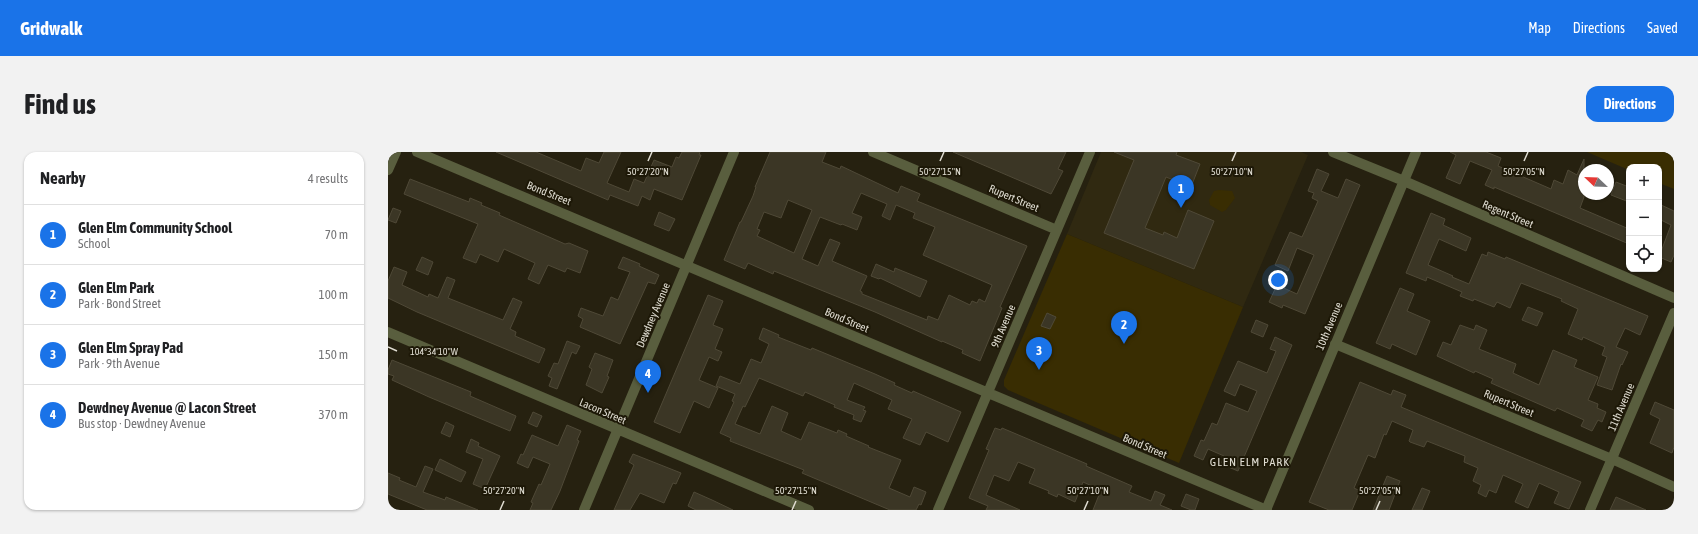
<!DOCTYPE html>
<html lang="en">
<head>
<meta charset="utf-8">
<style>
  body { margin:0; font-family:"Asap Condensed",sans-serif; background:#f2f2f2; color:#202124 }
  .controls { position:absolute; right:12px; top:12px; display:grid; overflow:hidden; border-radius:8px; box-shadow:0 1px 3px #0004 }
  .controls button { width:36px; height:36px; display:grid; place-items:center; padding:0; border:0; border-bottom:1px solid #e0e0e0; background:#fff; color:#202124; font:20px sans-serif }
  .compass { position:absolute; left:1190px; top:12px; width:36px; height:36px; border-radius:50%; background:#fff; box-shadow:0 1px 3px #0004; rotate:293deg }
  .you { position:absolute; left:890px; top:128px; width:14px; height:14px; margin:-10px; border:3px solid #fff; border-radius:50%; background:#1a73e8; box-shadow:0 0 0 6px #1a73e833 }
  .badge { display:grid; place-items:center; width:26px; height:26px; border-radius:50%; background:#1a73e8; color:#fff; font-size:13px; font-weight:700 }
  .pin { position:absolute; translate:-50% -33px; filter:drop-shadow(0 1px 2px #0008) }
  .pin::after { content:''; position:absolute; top:21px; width:14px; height:12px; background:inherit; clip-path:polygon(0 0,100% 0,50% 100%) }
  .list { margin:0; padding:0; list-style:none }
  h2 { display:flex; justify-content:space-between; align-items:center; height:52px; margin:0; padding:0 16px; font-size:17px }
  h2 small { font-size:13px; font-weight:400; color:#757577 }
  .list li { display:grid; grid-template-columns:26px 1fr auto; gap:12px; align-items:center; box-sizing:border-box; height:60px; padding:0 16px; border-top:1px solid #e0e0e0 }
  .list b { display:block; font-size:15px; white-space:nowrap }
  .list p { margin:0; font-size:13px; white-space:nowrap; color:#757577 }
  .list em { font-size:13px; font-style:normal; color:#757577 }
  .icon { flex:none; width:22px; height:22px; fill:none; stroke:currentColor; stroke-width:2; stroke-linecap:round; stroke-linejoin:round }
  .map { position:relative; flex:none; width:1286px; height:358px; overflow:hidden; border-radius:12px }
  header { display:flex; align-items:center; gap:24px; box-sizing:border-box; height:56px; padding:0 20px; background:#1a73e8; color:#fff }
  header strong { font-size:19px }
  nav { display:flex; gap:22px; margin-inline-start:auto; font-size:14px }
  .intro { display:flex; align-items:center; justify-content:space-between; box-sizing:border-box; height:96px; padding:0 24px }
  h1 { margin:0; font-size:28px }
  .button { padding:10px 18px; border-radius:12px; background:#1a73e8; color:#fff; font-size:14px; font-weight:700 }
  main { display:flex; gap:24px; padding:0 24px }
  aside { flex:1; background:#fff; border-radius:12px; box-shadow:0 1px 3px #0004 }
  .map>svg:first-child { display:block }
</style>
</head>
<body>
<header>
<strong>Gridwalk</strong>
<nav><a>Map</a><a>Directions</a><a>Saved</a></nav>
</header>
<div class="intro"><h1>Find us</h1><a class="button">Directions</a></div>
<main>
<aside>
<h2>Nearby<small>4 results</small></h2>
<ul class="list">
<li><span class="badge">1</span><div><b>Glen Elm Community School</b><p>School</p></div><em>70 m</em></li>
<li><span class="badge">2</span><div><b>Glen Elm Park</b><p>Park · Bond Street</p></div><em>100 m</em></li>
<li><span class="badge">3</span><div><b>Glen Elm Spray Pad</b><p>Park · 9th Avenue</p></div><em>150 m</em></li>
<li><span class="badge">4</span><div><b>Dewdney Avenue @ Lacon Street</b><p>Bus stop · Dewdney Avenue</p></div><em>370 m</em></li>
</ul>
</aside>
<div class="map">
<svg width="1286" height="358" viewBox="0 0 1286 358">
  <rect width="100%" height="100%" fill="#262110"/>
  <!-- built -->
  <path fill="#302911" d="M 713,0 L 913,0 L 920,3 L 855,155 L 679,82 Z"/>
  <!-- green -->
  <path fill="#392d02" d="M 1199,0 L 1286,0 L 1286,37 L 1271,31 L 1271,15 L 1241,15 L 1241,18 Z
    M 831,38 L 844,39 L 847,46 L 838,58 L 834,60 L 822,53 L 821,48 L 826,39 Z
    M 679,82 L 855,155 L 791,311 L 620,238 L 616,234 L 616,228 Z"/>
  <!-- building -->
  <path fill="#3b3625" stroke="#4f4937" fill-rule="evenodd" d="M 108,0 L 148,0 L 193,19 L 198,6 L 211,11 L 216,0 L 233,0 L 219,31 L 241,40 L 246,27 L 256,31 L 266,8 L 284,15 L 288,5 L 291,6 L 294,0 L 312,0 L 311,3 L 313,3 L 294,48 L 266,37 L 262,48 L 254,44 L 250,54 L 222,43 L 220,48 Z
    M 382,0 L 438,0 L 434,10 L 452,17 L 453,14 L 510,41 L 513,34 L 532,42 L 529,49 L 639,94 L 612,155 L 614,156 L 592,209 L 574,201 L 575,198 L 554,189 L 554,190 L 487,160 L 386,119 L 385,122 L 360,111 L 357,117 L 336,108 L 352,70 L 353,70 L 365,44 L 368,35 L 367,35 ZM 473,41 L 499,52 L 494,64 L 502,68 L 508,53 L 527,61 L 525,66 L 547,75 L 535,103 L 604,133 L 597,150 L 591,147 L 589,151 L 584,149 L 582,153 L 561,143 L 550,168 L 540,164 L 539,168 L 474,142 L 474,140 L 472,139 L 479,124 L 444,109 L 452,91 L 442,87 L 430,114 L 414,107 L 432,65 L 453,73 L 454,72 L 469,78 L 474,65 L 464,61 ZM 400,48 L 424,58 L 406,101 L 369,84 L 372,78 L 369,77 L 376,60 L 393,66 Z
    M 565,0 L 678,0 L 670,17 L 675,19 L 663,42 Z
    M 726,0 L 789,0 L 788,3 L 812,12 L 803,35 L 778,25 L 757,76 L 775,83 L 776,80 L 789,86 L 800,58 L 826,69 L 806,117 L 716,81 L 746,8 Z
    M 1062,0 L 1098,0 L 1113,6 L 1110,14 L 1163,37 L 1166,28 L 1175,32 L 1180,18 L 1189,23 L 1196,7 L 1196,45 L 1192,56 L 1241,77 L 1241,92 L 1106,35 L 1106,37 L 1097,33 L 1104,18 L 1082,9 L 1072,32 L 1058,26 L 1068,3 Z
    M 929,17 L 941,22 L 933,39 L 950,46 L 958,27 L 972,33 L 917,162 L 895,153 L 894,156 L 881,150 L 889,133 L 909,142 L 926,103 L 909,96 L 900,119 L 887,113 L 902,80 L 914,85 L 930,49 L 924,46 L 926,41 L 920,39 Z
    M 22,27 L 81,50 L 82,46 L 94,51 L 93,53 L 112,61 L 111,63 L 177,92 L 181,91 L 200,99 L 192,121 L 179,116 L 177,120 L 160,113 L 151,132 L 140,127 L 147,111 L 116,97 L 110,110 L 92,102 L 88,111 L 75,106 L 90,72 L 16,42 Z
    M 1228,30 L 1241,35 L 1241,50 L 1223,43 Z
    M 1271,52 L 1286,59 L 1286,103 L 1283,110 L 1271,105 L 1283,73 L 1271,67 Z
    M 5,56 L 13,59 L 8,71 L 0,68 Z
    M 271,60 L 287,67 L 281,79 L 266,73 Z
    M 1043,61 L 1057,67 L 1055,73 L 1083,86 L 1078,99 L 1051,87 L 1040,113 L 1065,124 L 1064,125 L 1081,132 L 1094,102 L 1099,104 L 1100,100 L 1117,107 L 1118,105 L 1260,164 L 1252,183 L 1237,176 L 1228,195 L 1240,200 L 1234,213 L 1233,212 L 1224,238 L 1209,233 L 1219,205 L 1214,203 L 1217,195 L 1195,185 L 1194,188 L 1180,182 L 1190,157 L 1173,149 L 1174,147 L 1133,131 L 1122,156 L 1109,150 L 1106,155 L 1086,147 L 1085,149 L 1072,144 L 1074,140 L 1039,125 L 1038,129 L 1018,121 Z
    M 34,105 L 45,110 L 40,123 L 28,118 Z
    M 235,105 L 252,112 L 251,114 L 271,123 L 267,132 L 260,130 L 232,192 L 192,175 L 195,167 L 190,164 L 193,156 L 215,164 L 223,145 L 230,148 L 242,120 L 230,116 Z
    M 488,112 L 506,120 L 507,116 L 539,129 L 532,145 L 492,126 L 491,127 L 483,124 Z
    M 6,115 L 19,120 L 14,133 L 40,145 L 41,142 L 50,146 L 59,125 L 67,128 L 60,146 L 115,168 L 125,146 L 134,150 L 122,177 L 128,180 L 127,184 L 157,197 L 151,211 L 29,160 L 0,146 L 0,129 Z
    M 1012,136 L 1026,142 L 1019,159 L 1042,169 L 1028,203 L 1004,192 L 1002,197 L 988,191 Z
    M 320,143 L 335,149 L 325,173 L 335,177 L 327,197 L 334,200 L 330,209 L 321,205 L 311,228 L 330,236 L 321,256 L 306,249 L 292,281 L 266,270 Z
    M 1140,155 L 1155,161 L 1149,174 L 1134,168 Z
    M 659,161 L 668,165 L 662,177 L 653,174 Z
    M 868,168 L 880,173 L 875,185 L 863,180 Z
    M 1072,173 L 1086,178 L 1088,173 L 1099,178 L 1091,197 L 1128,212 L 1125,221 L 1151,233 L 1165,198 L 1189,208 L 1186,215 L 1210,225 L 1200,248 L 1210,252 L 1209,256 L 1218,260 L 1214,270 L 1210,268 L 1204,279 L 1193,274 L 1196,268 L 1169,256 L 1167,259 L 1144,249 L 1103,231 L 1105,227 L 1087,219 L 1086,221 L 1049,204 L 1055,190 L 1063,193 Z
    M 375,176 L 391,183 L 390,185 L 423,198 L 424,196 L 487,222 L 507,231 L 506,233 L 524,241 L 525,239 L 573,260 L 560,290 L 538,280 L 532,293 L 515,286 L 524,267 L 500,257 L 504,248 L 466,231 L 459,248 L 477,255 L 475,258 L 478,259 L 473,270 L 465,267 L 466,263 L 446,255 L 447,253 L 417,240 L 415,244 L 371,226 L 357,255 L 355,254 L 347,272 L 372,282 L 384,254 L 400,261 L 393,279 L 413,288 L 421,270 L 449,281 L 450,278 L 459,282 L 458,284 L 481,294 L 480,295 L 513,308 L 501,336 L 522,345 L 526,335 L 538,340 L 533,353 L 531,352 L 528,358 L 502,358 L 414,321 L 416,318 L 342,289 L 343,286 L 332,281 L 346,250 L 344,249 L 347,242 L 328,234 L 332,224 L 352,232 L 363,207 L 373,211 L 381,192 L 371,187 Z
    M 887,185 L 904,193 L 850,319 L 833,312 L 836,304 L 820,297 L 815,308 L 806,304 L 813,288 L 816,289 L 824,271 L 829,273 L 838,251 L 860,260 L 869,239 L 852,232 L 847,244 L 836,239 L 850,209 L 879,221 L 888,199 L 882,197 Z
    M 179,189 L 192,194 L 188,202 L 184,200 L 169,237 L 161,234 L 164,226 L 160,224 L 166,211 L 170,212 Z
    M 207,201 L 225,208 L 219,224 L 221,225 L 214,241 L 198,233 L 204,217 L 201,215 Z
    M 4,208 L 83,240 L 82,244 L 128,264 L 122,279 L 41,245 L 4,228 L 6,224 L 0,222 L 0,218 Z
    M 972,230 L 1003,243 L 1005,238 L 1018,243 L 1013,255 L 1193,330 L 1181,357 L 1166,351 L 1171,340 L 1151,331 L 1140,356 L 1127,350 L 1135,332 L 1115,323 L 1108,341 L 1101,338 L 1098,345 L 1090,341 L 1093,333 L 1085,329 L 1090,316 L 1076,310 L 1077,304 L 1039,289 L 1036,295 L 1022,290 L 1021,289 L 1025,278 L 1004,269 L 998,283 L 996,282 L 987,306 L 980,303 L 966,336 L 972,339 L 964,358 L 941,358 L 921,350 Z
    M 1267,250 L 1286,258 L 1286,295 L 1284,301 L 1262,291 L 1272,267 L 1262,262 Z
    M 145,260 L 154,264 L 149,275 L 140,271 Z
    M 58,270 L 66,274 L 62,285 L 53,281 Z
    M 179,273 L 193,279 L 189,288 L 191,289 L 172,339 L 163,358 L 142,358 L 145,351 L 143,350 L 151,332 L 153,333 L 162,312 L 145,305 L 140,316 L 129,311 L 133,302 L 135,303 L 144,283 L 170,294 Z
    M 607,276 L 613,278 L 614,276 L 699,312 L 698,314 L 744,334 L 741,340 L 763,349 L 767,339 L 777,343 L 772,353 L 784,358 L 705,358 L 713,338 L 695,330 L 687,350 L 670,342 L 669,345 L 660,341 L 661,339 L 641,331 L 647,317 L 630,310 L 621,329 L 606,323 L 598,343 L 632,358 L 598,358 L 600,354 L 581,346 L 601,298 L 598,297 Z
    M 83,287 L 91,291 L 90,294 L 112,304 L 97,337 L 85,332 L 95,307 L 78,300 Z
    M 245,302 L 293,321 L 288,332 L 285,331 L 276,351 L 252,341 L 242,358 L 226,358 L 246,313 L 241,310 Z
    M 52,307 L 78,320 L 73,330 L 47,318 Z
    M 37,314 L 45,317 L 35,340 L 57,348 L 58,345 L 90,358 L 39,358 L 0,342 L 0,321 L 12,326 L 11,328 L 28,335 Z
    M 999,324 L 1012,329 L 1001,358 L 985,358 Z
    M 1034,336 L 1042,339 L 1034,358 L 1024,358 Z
    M 306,340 L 324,348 L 345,358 L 308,358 L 300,354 Z
    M 798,342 L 811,347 L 807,358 L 803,358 L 793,354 Z
    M 1228,345 L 1258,358 L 1222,358 Z"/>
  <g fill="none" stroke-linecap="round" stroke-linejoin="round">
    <!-- minor -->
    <path stroke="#595e3e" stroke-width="10" d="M 29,0 C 313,117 595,240 879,358
      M 485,0 L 669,78
      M 945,0 L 1016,29 L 1286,146
      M 0,18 L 8,0
      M 0,180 L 421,358
      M 947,192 L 1224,307 L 1286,335
      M 196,358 L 346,0
      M 550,358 L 702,0
      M 878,358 L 1028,0
      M 1202,358 L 1286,161"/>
  </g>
  <!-- ticks -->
  <path fill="none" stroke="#e0ddd2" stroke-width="1.5" d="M 260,9 L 264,0M 552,9 L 556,0M 844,9 L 848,0M 1136,9 L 1140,0M 0,195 L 9,199M 112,358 L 116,349M 404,358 L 408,349M 696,358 L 700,349M 988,358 L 992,349"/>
  <g text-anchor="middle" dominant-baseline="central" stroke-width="4" stroke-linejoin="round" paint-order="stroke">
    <!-- street labels -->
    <g font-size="11" fill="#e0ddd2" stroke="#1d1807">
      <text transform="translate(161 41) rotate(22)">Bond Street</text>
      <text transform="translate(626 46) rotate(23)">Rupert Street</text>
      <text transform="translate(1120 62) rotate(23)">Regent Street</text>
      <text transform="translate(265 163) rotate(-67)">Dewdney Avenue</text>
      <text transform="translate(459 168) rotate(23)">Bond Street</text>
      <text transform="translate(615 174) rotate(-67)">9th Avenue</text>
      <text transform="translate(941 174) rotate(-67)">10th Avenue</text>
      <text transform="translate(1121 251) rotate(23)">Rupert Street</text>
      <text transform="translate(1233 255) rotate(-67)">11th Avenue</text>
      <text transform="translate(215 259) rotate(23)">Lacon Street</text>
      <text transform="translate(757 294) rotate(23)">Bond Street</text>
    </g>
    <!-- neighbourhood labels -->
    <g font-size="12" letter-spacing="1" fill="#e0ddd2" stroke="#1d1807">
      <text x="862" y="310">GLEN ELM PARK</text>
    </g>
  </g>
  <g font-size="10" text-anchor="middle" fill="#e0ddd2" stroke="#1d1807" stroke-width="4" stroke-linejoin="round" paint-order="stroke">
    <text x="260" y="23">50°27'20"N</text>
    <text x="552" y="23">50°27'15"N</text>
    <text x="844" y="23">50°27'10"N</text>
    <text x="1136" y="23">50°27'05"N</text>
    <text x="46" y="203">104°34'10"W</text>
    <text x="116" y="342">50°27'20"N</text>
    <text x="408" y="342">50°27'15"N</text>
    <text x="700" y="342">50°27'10"N</text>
    <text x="992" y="342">50°27'05"N</text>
  </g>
</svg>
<div class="controls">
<button>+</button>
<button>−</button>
<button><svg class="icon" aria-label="locate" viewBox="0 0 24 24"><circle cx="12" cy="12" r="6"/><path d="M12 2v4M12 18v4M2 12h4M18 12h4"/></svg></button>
</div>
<svg class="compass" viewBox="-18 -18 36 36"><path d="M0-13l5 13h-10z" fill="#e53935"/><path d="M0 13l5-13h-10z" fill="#757577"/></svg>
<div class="you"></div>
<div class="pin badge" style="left:793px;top:56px">1</div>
<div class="pin badge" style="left:736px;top:192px">2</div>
<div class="pin badge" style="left:651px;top:218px">3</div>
<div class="pin badge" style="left:260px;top:241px">4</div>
</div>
</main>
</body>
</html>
